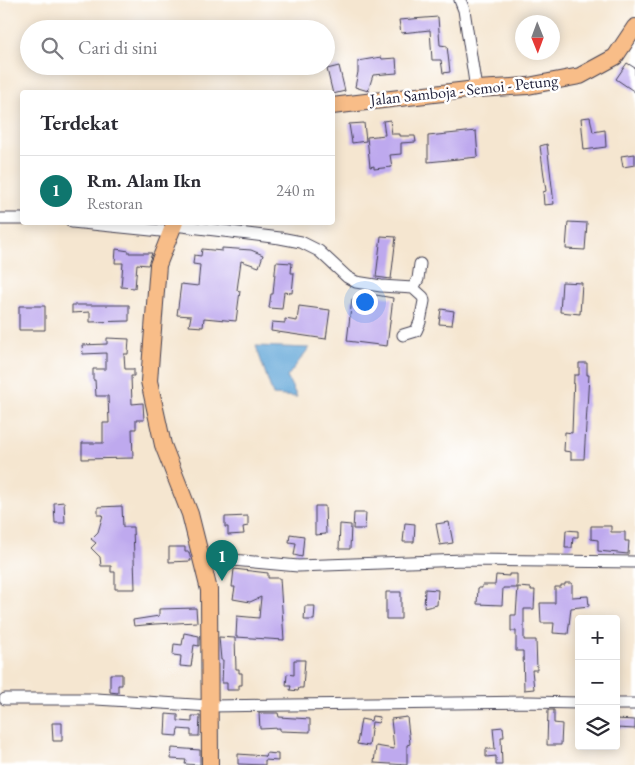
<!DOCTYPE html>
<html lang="id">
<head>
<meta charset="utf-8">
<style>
  body { margin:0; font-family:"EB Garamond",serif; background:#f2f2f3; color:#2b2b33 }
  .controls { position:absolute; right:15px; bottom:15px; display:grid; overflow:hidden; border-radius:5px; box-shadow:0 2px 12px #0003 }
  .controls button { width:45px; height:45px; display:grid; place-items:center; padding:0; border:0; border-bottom:1px solid #e1e1e2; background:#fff; color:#2b2b33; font:25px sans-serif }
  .compass { position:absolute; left:515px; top:15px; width:45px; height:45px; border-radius:50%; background:#fff; box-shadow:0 2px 12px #0003; rotate:179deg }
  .you { position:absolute; left:364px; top:301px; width:18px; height:18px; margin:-12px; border:4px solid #fff; border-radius:50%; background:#1a73e8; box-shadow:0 0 0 8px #1a73e833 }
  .badge { display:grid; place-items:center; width:32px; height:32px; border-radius:50%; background:#0f766e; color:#fff; font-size:16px; font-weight:700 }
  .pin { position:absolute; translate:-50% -41px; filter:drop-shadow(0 1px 2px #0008) }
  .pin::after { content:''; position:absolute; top:26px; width:18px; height:15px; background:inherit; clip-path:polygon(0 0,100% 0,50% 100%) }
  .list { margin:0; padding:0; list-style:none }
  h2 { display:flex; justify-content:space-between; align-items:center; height:65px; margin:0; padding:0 20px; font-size:21px }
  h2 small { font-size:16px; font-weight:400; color:#7c7c81 }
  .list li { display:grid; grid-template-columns:32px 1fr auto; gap:15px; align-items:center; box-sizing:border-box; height:70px; padding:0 20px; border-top:1px solid #e1e1e2 }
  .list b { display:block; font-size:19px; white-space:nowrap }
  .list p { margin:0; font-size:16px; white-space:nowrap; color:#7c7c81 }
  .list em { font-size:16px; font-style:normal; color:#7c7c81 }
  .icon { flex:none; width:28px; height:28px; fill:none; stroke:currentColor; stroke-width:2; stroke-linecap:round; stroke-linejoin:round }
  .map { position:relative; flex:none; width:635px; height:765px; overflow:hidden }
  .search { position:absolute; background:#fff; box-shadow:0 2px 12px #0003; left:20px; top:20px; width:315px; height:55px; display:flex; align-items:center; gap:12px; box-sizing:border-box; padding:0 18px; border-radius:28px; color:#7c7c81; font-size:19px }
  .panel { position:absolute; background:#fff; box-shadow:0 2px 12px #0003; left:20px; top:90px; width:315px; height:135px; border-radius:5px }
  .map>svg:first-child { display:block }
</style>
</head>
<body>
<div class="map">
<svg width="635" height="765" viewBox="0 0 635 765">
  <rect width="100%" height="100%" fill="#fff"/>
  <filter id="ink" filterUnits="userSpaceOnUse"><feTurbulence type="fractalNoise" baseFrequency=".02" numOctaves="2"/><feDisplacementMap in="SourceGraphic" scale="10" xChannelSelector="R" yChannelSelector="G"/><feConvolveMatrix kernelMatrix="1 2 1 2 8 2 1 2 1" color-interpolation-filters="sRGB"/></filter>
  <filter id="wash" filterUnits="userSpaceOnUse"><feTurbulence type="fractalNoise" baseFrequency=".0096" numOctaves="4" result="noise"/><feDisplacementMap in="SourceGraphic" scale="20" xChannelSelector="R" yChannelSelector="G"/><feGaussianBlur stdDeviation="1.12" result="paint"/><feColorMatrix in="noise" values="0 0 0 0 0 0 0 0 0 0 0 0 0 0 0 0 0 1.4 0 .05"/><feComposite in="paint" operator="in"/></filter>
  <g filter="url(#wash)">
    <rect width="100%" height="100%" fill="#f5e6d0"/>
    <!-- water -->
    <path fill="#63a7d8" stroke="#42648a" d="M 256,346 L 309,348 L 287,377 L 297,397 L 273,395 Z"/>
    <g id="blocks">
      <!-- building -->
      <path fill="#bea9ee" d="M 438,17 L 440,45 L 447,46 L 450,72 L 443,73 L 441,60 L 432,60 L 430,30 L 401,33 L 399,20 Z
        M 381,57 L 382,59 L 396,58 L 397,73 L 373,75 L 368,91 L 355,87 L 358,72 L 358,61 Z
        M 627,63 L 635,68 L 635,92 L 616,79 Z
        M 339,66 L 345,91 L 333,94 L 327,69 Z
        M 590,117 L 593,132 L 605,130 L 606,147 L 584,150 L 581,118 Z
        M 390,120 L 392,134 L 400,134 L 400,136 L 415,136 L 416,142 L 401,143 L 401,154 L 390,155 L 392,167 L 374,169 L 374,166 L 370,167 L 367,137 L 385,135 L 383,121 Z
        M 364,123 L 366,141 L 352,143 L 349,124 Z
        M 476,131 L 478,157 L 428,162 L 428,136 Z
        M 547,144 L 554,204 L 544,205 L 543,192 L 546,191 L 540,146 Z
        M 635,154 L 635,165 L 623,167 L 621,156 Z
        M 568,222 L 587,223 L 585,250 L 566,249 Z
        M 381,236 L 396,237 L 391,279 L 376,277 Z
        M 222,248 L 251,250 L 263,255 L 259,267 L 241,261 L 237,290 L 240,291 L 236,321 L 204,318 L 203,327 L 189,326 L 191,316 L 177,315 L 181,284 L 198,286 L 200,265 L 193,264 L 194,255 L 201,256 L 202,249 L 222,251 Z
        M 116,249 L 129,251 L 129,253 L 152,253 L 148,265 L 137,264 L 135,288 L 121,287 L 123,263 L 115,263 Z
        M 276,262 L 292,263 L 291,273 L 294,273 L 292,293 L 284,292 L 282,309 L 269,308 L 271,294 L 273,294 Z
        M 562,282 L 582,283 L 580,314 L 560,312 Z
        M 376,295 L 393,298 L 387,346 L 347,341 L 352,299 L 375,302 Z
        M 72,305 L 129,305 L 129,321 L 90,322 L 90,312 L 72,313 Z
        M 19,306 L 45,306 L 45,330 L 19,330 Z
        M 299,306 L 330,310 L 326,339 L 271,331 L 272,322 L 285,323 L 285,319 L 297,321 Z
        M 441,309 L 454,311 L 452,325 L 439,324 Z
        M 107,338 L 129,339 L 128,354 L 124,354 L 125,369 L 134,369 L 134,376 L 131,376 L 132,404 L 143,403 L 144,420 L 136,420 L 136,429 L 132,429 L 133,458 L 82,459 L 82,443 L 103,443 L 103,423 L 109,423 L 108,396 L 96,396 L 95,380 L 93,380 L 93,369 L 106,369 L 106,353 L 83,354 L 82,345 L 107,344 Z
        M 579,363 L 587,363 L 587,375 L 589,375 L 584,459 L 571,459 L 571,452 L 564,451 L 565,432 L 572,433 L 574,375 L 579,375 Z
        M 64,502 L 65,523 L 55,523 L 54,503 Z
        M 122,506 L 123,527 L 133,527 L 135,589 L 115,589 L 115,572 L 111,572 L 111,566 L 101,566 L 100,557 L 91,548 L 96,543 L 91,539 L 98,532 L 103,515 L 98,515 L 98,507 Z
        M 315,506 L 325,506 L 326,534 L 315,535 Z
        M 354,513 L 366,513 L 365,529 L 353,529 Z
        M 248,516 L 248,526 L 243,527 L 244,534 L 228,535 L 228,527 L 225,527 L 225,517 Z
        M 449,522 L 453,543 L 440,545 L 436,524 Z
        M 405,523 L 415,524 L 414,542 L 403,542 Z
        M 340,524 L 351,525 L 350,549 L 339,549 Z
        M 591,526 L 611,526 L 611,532 L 625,532 L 625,541 L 629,541 L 628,554 L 598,551 L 598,540 L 591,539 Z
        M 566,530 L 578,531 L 578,537 L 573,537 L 572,548 L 565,548 Z
        M 290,534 L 304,536 L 302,557 L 294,555 L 296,543 L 289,542 Z
        M 169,547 L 185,547 L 185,552 L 189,552 L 191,561 L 169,562 Z
        M 234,569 L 268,573 L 268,578 L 280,578 L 284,640 L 236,637 L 237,616 L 259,618 L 261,597 L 250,602 L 233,599 L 235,587 L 232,587 Z
        M 509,574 L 517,574 L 517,588 L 503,588 L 502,605 L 477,604 L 478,588 L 482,588 L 482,585 L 495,585 L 496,575 L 509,576 Z
        M 565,583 L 572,583 L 572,597 L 588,596 L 589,606 L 571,608 L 568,634 L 553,633 L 554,623 L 541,623 L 540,603 L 555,603 L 555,587 L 561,587 L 561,585 L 565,585 Z
        M 518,587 L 531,588 L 531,590 L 535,590 L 534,609 L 524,609 L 524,640 L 536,640 L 537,670 L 532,670 L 534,689 L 524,690 L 523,651 L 516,651 L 516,631 L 511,631 L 511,615 L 516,615 Z
        M 425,589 L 438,590 L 437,605 L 424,608 Z
        M 386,592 L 401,592 L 401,619 L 386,619 Z
        M 305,606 L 315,606 L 314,620 L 304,620 Z
        M 196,608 L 197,622 L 155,624 L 134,626 L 133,620 L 159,616 L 159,609 Z
        M 184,633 L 199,636 L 199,646 L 194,645 L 191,667 L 180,666 L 181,656 L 173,655 L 174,644 L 182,645 Z
        M 219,637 L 235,638 L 236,669 L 239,669 L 239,673 L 242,673 L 242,685 L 239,685 L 239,690 L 227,690 L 227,683 L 222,683 L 223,660 L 221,660 Z
        M 294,660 L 305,660 L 303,688 L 299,688 L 298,691 L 290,690 L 291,686 L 286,686 L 287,674 L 294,675 Z
        M 110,674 L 122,674 L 122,685 L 118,685 L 118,693 L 110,692 Z
        M 548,710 L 554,710 L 554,723 L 562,724 L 561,745 L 547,745 Z
        M 259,713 L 278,713 L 279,717 L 310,719 L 310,732 L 280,731 L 280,728 L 260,729 Z
        M 166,714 L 178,715 L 178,721 L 192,722 L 192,716 L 200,716 L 199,736 L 191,736 L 191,730 L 178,729 L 177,736 L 165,735 Z
        M 372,716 L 380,717 L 379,723 L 372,722 L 369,746 L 357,744 L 361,719 L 371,721 Z
        M 407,717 L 410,744 L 407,745 L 407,765 L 374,763 L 376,746 L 394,749 L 391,719 Z
        M 616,719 L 635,720 L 635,729 L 616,728 Z
        M 52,723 L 62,723 L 62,741 L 53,741 Z
        M 503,727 L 504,737 L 501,737 L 502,765 L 496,765 L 496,756 L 486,757 L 486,749 L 495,749 L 493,728 Z
        M 172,748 L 200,750 L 200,765 L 185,764 L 186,760 L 171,759 Z
        M 266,753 L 278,754 L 278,761 L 265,760 L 265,765 L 238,764 L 238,754 L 265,756 L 265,757 Z"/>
    </g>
  </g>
  <g filter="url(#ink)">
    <use href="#blocks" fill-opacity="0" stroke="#423f51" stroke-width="1"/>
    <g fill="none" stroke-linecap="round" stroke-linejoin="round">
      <defs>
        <path id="minor" d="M 460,0 L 464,10 L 476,89
          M 0,219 L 22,219
          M 72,222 L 171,232
          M 174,225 L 280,238 L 301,242 L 319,251 L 347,277 L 356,282 L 381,286 L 413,288 L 423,297 L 424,301 L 420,322 L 416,331 L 403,335
          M 413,288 L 418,279 L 420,264
          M 201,557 L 298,566 L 464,560 L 635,562
          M 5,699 L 96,699 L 211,706 L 528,702 L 579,703
          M 616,704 L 635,704"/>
        <path id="highway" d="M 332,106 L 476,89 L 528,86 L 580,76 L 615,57 L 635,27
          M 175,222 L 158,265 L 149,381 L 163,445 L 190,514 L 209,590 L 210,765"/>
      </defs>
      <!-- minor casing -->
      <use href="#minor" stroke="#423f51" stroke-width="13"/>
      <!-- highway casing -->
      <use href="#highway" stroke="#423f51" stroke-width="18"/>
      <!-- minor -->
      <use href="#minor" stroke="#fff" stroke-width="11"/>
      <!-- highway -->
      <use href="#highway" stroke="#f8bd88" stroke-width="16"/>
    </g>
  </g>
  <g text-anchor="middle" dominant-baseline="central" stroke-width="5" stroke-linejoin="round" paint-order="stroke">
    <!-- street labels -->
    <g font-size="16" fill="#22223b" stroke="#fff">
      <text transform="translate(464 90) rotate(-6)">Jalan Samboja - Semoi - Petung</text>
    </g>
  </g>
</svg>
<div class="controls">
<button>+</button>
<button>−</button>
<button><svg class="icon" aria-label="layers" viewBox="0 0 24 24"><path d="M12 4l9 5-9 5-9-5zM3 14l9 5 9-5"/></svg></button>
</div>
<svg class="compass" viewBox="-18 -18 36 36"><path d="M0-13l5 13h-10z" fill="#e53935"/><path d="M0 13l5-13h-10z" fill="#7c7c81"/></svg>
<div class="you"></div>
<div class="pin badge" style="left:222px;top:581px">1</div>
<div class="search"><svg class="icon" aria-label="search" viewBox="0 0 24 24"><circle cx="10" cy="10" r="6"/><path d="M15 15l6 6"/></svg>Cari di sini</div>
<section class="panel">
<h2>Terdekat<small></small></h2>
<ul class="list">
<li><span class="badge">1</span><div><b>Rm. Alam Ikn</b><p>Restoran</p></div><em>240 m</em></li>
</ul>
</section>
</div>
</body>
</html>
